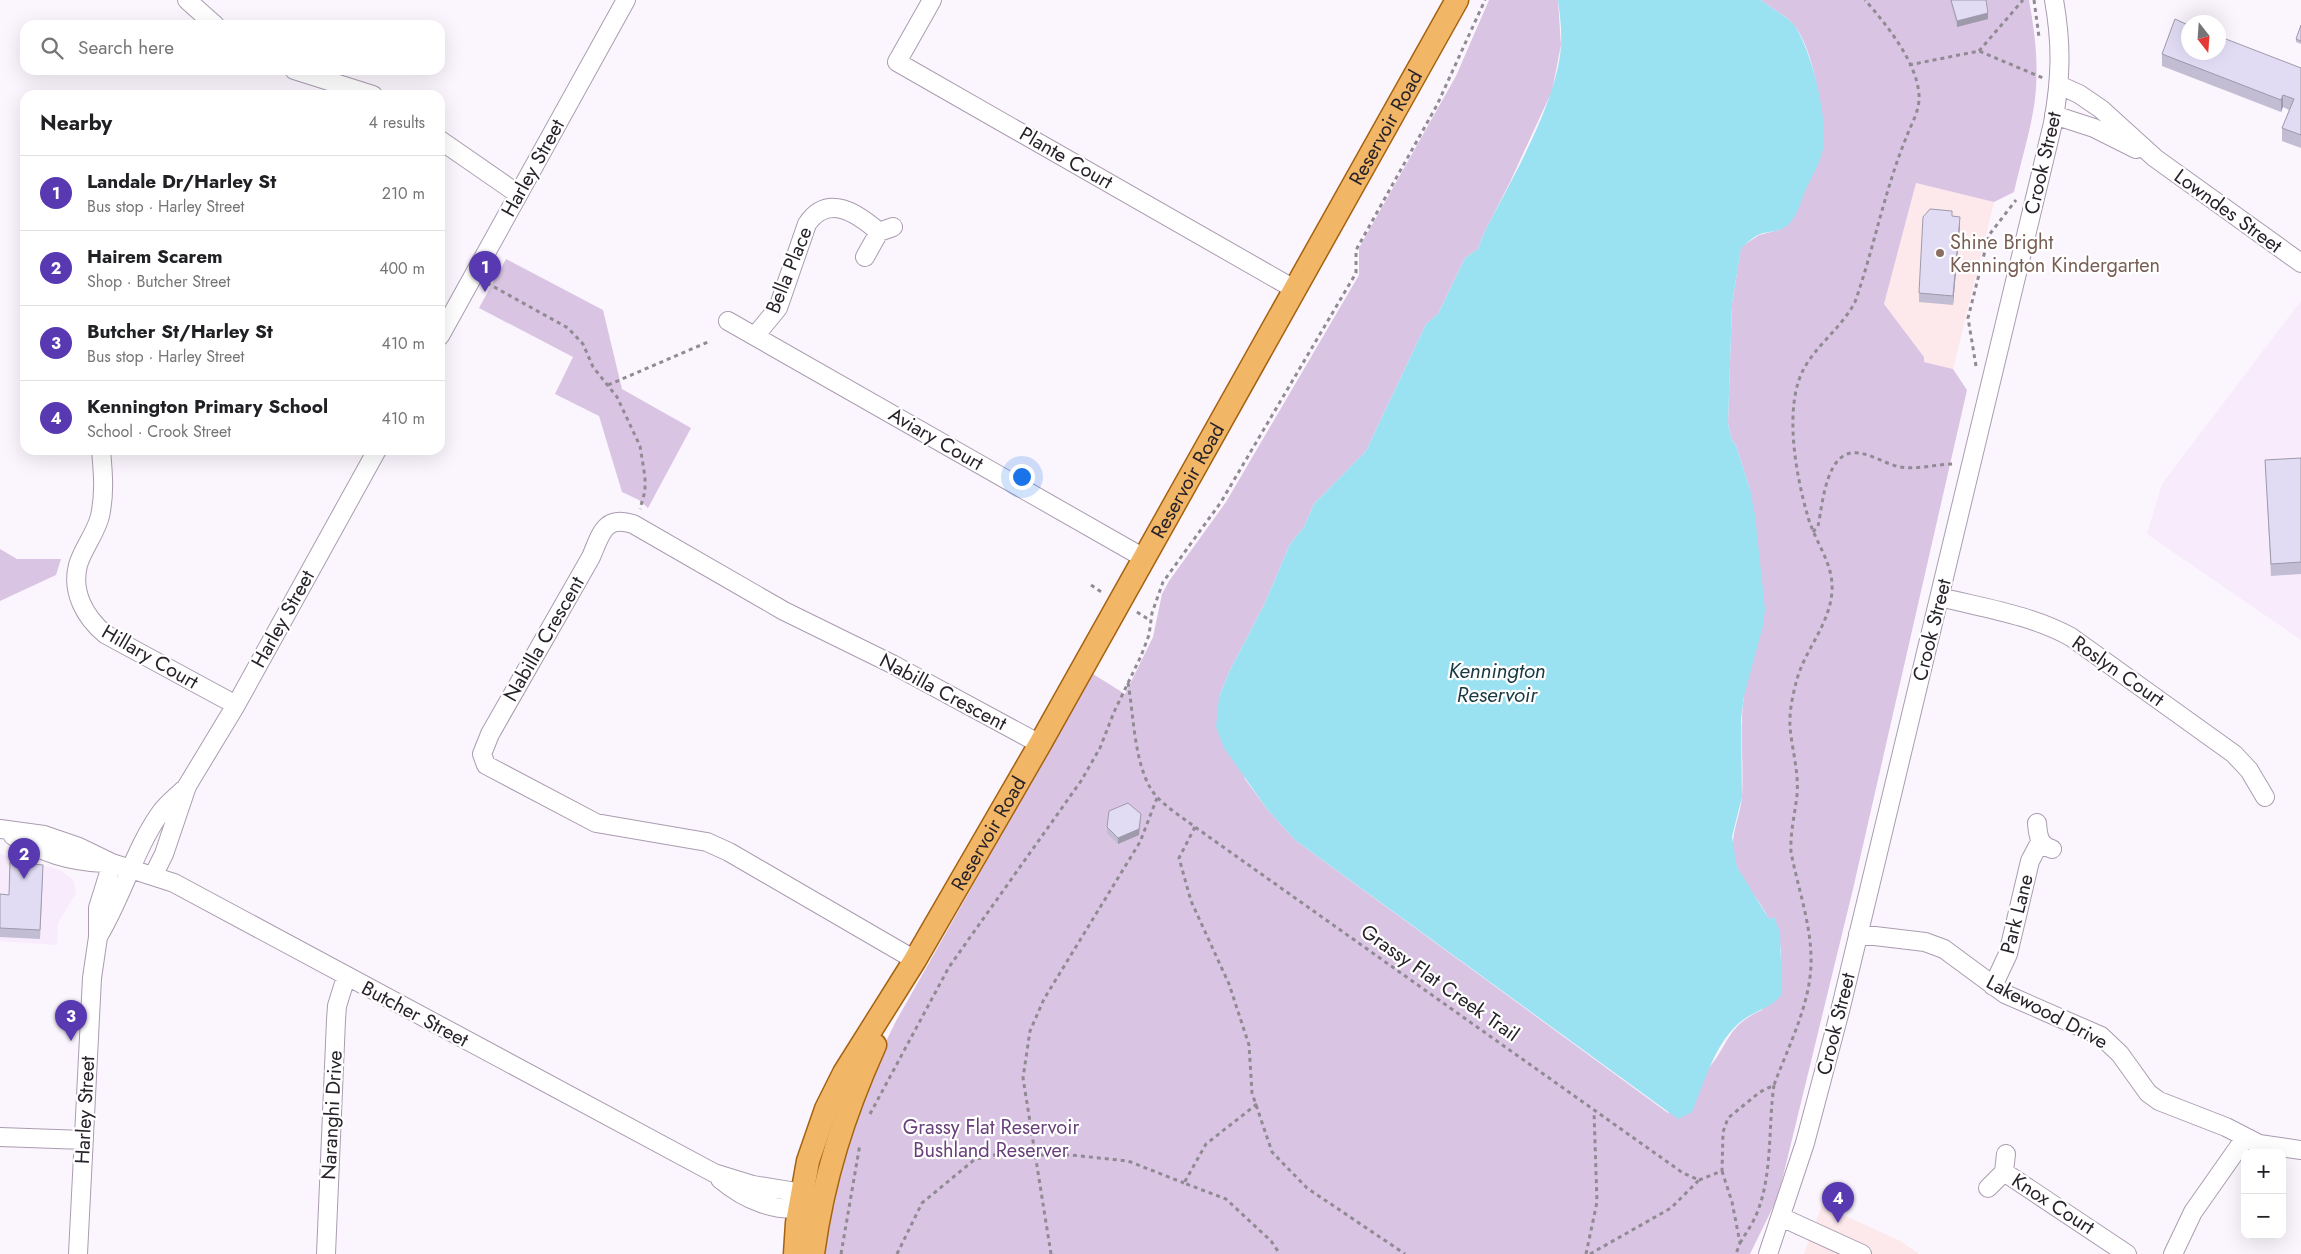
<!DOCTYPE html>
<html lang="en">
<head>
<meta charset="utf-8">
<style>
  body { margin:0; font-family:Jost,sans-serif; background:#f2f2f2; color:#202124 }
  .controls { position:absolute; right:15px; bottom:15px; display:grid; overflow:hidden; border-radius:10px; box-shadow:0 5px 20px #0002 }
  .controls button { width:45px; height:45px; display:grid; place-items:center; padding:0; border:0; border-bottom:1px solid #e0e0e0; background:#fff; color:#202124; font:25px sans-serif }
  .compass { position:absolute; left:2181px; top:15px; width:45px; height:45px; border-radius:50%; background:#fff; box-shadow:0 5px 20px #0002; rotate:163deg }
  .you { position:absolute; left:1021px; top:476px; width:18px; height:18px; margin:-12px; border:4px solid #fff; border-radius:50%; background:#1a73e8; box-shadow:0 0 0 8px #1a73e833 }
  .badge { display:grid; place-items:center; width:32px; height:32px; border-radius:50%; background:#5839b1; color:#fff; font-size:16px; font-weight:700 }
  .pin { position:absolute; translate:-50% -41px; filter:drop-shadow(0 1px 2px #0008) }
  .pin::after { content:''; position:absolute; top:26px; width:18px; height:15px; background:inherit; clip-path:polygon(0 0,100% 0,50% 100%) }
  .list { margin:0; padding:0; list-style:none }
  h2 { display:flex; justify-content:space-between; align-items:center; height:65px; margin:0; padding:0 20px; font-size:21px }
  h2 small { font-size:16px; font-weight:400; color:#757577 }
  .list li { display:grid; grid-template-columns:32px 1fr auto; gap:15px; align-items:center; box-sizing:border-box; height:75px; padding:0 20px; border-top:1px solid #e0e0e0 }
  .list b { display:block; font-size:19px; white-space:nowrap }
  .list p { margin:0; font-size:16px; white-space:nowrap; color:#757577 }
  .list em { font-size:16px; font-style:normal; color:#757577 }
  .icon { flex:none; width:28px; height:28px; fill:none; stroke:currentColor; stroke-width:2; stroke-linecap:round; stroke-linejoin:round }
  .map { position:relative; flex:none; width:2301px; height:1254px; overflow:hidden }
  .search { position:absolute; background:#fff; box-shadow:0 5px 20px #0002; left:20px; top:20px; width:425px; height:55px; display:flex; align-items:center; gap:12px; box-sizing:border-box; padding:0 18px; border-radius:15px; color:#757577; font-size:19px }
  .panel { position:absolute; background:#fff; box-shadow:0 5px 20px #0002; left:20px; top:90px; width:425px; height:365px; border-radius:15px }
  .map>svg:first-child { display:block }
</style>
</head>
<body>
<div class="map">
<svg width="2301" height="1254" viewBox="0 0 2301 1254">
  <rect width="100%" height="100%" fill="#fbf5fe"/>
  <!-- built -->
  <path fill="#f7ebfc" d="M 2301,301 L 2301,640 L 2147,534 L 2162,484 Z
    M 0,854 L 60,870 L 74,881 L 76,893 L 58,923 L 57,945 L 0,941 Z"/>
  <!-- education -->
  <path fill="#fde8eb" d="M 1916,183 L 1994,202 L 1953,369 L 1924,362 L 1924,357 L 1884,304 Z
    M 1822,1205 L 1900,1241 L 1919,1254 L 1804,1254 Z"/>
  <!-- green -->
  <path fill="#dac4e3" d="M 1489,0 L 1558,0 L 1561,45 L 1552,91 L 1510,182 L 1483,235 L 1478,249 L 1465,258 L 1438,314 L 1426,324 L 1366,451 L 1314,504 L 1304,527 L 1290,544 L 1264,605 L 1229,672 L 1219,697 L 1245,779 L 1267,809 L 1295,840 L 1668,1113 C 1682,1099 1696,1084 1708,1069 C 1730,1043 1726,1026 1762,1010 L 1781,969 L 1781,950 L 1774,917 L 1769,920 C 1761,901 1745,886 1737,867 C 1726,839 1740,822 1742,796 C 1744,762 1739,730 1744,696 L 1750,489 L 1736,446 L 1731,438 L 1728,423 L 1732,304 L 1741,247 L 1759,235 L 1779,230 L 1823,149 C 1823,116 1815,43 1789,20 C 1781,13 1770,8 1761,0 L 2029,0 C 2035,33 2039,65 2035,99 C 2031,130 2021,161 2014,192 L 1994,202 L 1916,183 L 1884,304 L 1924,357 L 1924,362 L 1953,369 L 1967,390 L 1853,889 L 1778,1197 L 1750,1254 L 821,1254 L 827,1203 L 862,1090 L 896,1021 L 1093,674 L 1125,694 L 1153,637 L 1162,594 L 1169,581 L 1226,502 L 1359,275 L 1359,248 L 1456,76 Z
    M 506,259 L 603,310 L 622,389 L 691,428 L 648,508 L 639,500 L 622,492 L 599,416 L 555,394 L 573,357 L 479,308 Z
    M 0,549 L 17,559 L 61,559 L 56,575 L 0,601 Z"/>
  <!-- water -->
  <path fill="#9ae1f2" d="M 1558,0 L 1761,0 C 1771,9 1786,15 1794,25 C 1811,48 1829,121 1823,149 C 1820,163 1811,178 1805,191 C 1801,202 1797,216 1788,225 C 1781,232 1769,231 1760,234 C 1753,237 1747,243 1741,248 L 1732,304 L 1728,423 L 1731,438 L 1736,446 L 1750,489 L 1755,515 L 1765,609 L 1763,626 L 1744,696 L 1741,719 L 1742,797 L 1732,837 L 1737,867 L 1769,919 L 1774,917 L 1780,932 L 1782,994 C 1771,1009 1752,1011 1738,1024 C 1714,1046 1704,1083 1692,1112 L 1678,1119 L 1295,840 L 1267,809 L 1224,748 L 1216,727 L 1219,697 L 1229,672 L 1264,605 L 1290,544 L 1304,527 L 1314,504 L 1366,451 L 1426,324 L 1438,314 L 1465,258 L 1478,249 L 1483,235 C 1510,182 1557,104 1561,46 C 1562,31 1560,15 1558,0 Z"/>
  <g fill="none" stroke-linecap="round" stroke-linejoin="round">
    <defs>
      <path id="minor" d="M 187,0 L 215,25
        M 932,0 L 897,62 L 1296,290
        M 294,70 L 373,95
        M 2059,85 L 2079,94 L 2101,109 L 2155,158 L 2301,263
        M 2054,115 L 2094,128 L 2136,149
        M 440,140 L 518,194
        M 865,257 L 879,232 L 893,227
        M 728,321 L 1144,558
        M 440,336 L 626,0
        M 755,336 L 778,308 L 807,224 C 828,193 857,213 879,232
        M 101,450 C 103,472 105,493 100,516 C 96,533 83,548 78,565 C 71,592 85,617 105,634 L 236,705
        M 1940,597 C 1984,608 2031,615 2071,637 L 2234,754 L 2249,770 L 2265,797
        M 2037,823 C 2038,836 2039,845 2052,849
        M 0,829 L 44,835 L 79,847 L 112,863 L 174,883 L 714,1173 L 753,1185 L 802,1193 L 813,1200
        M 13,836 C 45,853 67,861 104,863
        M 153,876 L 164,854 L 187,786 L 236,705 L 377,450
        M 1858,934 L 1925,942 L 1944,949 L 2005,994 L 2101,1036 L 2120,1054 L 2148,1093 L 2159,1101 L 2226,1127 L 2259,1144 L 2301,1150
        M 99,935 C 122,897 135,848 161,812 C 167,804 176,797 183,790
        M 915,960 L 729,852 L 707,842 L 596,823 L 486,765 L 482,754 L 490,734 L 591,557 C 601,534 604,515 633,524 L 784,611 L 892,664 L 1040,744
        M 1993,986 L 2008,954 L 2030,861 L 2040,842
        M 0,1137 L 84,1140
        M 2004,1172 L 2127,1254
        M 720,1179 C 745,1200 777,1214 811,1207
        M 1988,1188 L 2004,1172 L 2006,1154
        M 1781,1217 L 1862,1254
        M 78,1254 L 92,978 L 98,937 L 98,908 L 112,863
        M 326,1254 L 336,1020 L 337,1006 L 346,977
        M 1768,1254 L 1805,1143 L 1840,1011 L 2053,123 C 2061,78 2062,45 2054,0
        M 2173,1254 L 2193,1212 L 2245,1138"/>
      <g id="major">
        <path id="s1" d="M 795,1254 L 797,1223 L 808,1161 L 826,1109 L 844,1073 L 915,960 L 1040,744 L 1457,0"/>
        <path d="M 813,1254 C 823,1179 844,1114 875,1045"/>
      </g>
    </defs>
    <!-- minor casing -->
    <use href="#minor" stroke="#aa9cb0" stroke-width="20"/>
    <!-- major casing -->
    <use href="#major" stroke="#a5620f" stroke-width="25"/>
    <!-- path -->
    <path stroke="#908a92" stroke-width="3" stroke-dasharray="4 4" stroke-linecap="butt" d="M 2034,0 L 2039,37
      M 1979,51 L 2023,0
      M 1909,65 L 1979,51 L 2043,78
      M 487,283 L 568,328 L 583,344 L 593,367 L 617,397 L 640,446 L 645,477 L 645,491 L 640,509
      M 1976,366 L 1968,318 L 1989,235 L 2016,200
      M 608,385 L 708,342
      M 1813,532 L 1818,526 C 1823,503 1826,448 1859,453 C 1873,455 1886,464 1900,467 C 1917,470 1936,464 1954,464
      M 1091,585 L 1103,593
      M 1137,612 L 1151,621
      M 1128,683 C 1134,715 1134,774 1158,798 C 1169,809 1183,818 1195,827 L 1683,1173 L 1699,1180 L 1671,1208 L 1590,1254
      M 1195,827 L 1179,858 L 1191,901 L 1229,984 L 1249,1045 L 1252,1093 L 1272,1152 L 1307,1188 L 1405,1254
      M 1257,1104 L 1206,1144 L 1184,1183 L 1226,1199 L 1271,1241 L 1280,1254
      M 870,1114 L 949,967 L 1081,781 L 1100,748 L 1114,712 L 1141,656 L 1149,635 L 1152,613 L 1163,582 L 1221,502 L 1356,273 L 1356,250 L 1437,105 L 1485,0
      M 1722,1171 L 1732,1202 L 1740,1243 L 1736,1254
      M 1699,1180 L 1722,1171 L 1723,1132 L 1728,1118 L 1760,1092 L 1774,1085 C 1788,1047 1810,1005 1811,964 C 1812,926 1798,889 1791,852 C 1790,832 1795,814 1797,795 C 1799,772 1792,750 1790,727 C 1789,711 1793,694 1797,679 C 1806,648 1830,624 1832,591 C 1834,564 1815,542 1808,517 C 1796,476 1782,403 1806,365 C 1820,342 1841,328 1855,302 C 1874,248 1884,192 1906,138 C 1911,124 1920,111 1919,95 C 1917,62 1886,24 1865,0
      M 1740,1243 C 1746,1233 1753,1223 1757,1213 C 1773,1173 1768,1126 1774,1085
      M 841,1254 L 860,1144
      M 897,1254 L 922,1203 L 974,1160 L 990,1155 L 1071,1155 L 1128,1161 L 1184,1183
      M 1051,1254 L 1023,1078 L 1030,1031 L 1044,999 L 1140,842 L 1157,798
      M 1586,1254 L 1597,1202 L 1594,1112"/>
    <!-- minor -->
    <use href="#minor" stroke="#fff" stroke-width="18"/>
    <!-- major -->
    <use href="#major" stroke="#f2b667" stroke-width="22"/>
  </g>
  <!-- wall -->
  <path fill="#c2bdd2" d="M 1950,0 L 1986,0 L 1988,19 L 1957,27 Z
    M 2301,25 L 2301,44 L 2296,42 L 2296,39 Z
    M 2162,54 L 2301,68 L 2301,148 L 2282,141 L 2282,128 L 2289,110 L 2283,107 L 2281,112 L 2162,66 Z
    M 1952,216 L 1960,226 L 1953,305 L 1919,302 L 1919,293 Z
    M 2301,458 L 2301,574 L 2271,576 L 2265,460 Z
    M 1141,820 L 1139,835 L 1118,844 L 1107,833 L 1107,827 Z
    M 43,874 L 40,939 L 0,937 L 0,894 L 9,895 Z"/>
  <!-- shaded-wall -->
  <path fill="#9e9aab" d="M 1988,13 L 1988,19 L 1957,27 L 1957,21 Z
    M 2283,95 L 2283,107 L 2281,112 L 2281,100 Z
    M 1960,217 L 1960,226 L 1953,305 L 1953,296 Z
    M 1141,814 L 1139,835 L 1118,844 L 1118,838 Z"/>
  <!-- building -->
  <path fill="#e1dcf4" stroke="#9e9aab" d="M 1951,0 L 1986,0 L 1988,13 L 1957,21 Z
    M 2175,19 L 2188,25 L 2188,52 L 2218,52 L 2218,36 L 2301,68 L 2301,135 L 2282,128 L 2294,99 L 2283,95 L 2281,100 L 2162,54 Z
    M 2301,25 L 2301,41 L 2296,39 Z
    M 1930,209 L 1952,211 L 1952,216 L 1960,217 L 1953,296 L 1919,293 L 1923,217 Z
    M 2301,458 L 2301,562 L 2271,564 L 2265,460 Z
    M 1128,803 L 1141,814 L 1139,829 L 1118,838 L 1107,827 L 1109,811 Z
    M 10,862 L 43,865 L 40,930 L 0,928 L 0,894 L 9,895 Z"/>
  <!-- markers -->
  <circle fill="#8d6e63" stroke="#fff" stroke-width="2" cx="1940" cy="253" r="5"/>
  <g text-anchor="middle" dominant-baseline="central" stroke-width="4.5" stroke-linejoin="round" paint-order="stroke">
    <!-- street labels -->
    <g font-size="20" fill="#28222a" stroke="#fff">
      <text stroke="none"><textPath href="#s1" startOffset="1279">Reservoir Road</textPath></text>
      <text transform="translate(1066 158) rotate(30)">Plante Court</text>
      <text transform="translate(2043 163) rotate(-77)">Crook Street</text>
      <text transform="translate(533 168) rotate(-61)">Harley Street</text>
      <text transform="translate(2228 211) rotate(36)">Lowndes Street</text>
      <text transform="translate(789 270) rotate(-68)">Bella Place</text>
      <text transform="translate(936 439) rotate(30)">Aviary Court</text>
      <text stroke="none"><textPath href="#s1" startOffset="874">Reservoir Road</textPath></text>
      <text transform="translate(283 619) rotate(-61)">Harley Street</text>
      <text transform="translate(1932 630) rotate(-76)">Crook Street</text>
      <text transform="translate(544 639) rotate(-60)">Nabilla Crescent</text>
      <text transform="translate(150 657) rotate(30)">Hillary Court</text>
      <text transform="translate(2118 671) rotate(35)">Roslyn Court</text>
      <text transform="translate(943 692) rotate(28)">Nabilla Crescent</text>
      <text stroke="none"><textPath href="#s1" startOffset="469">Reservoir Road</textPath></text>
      <text transform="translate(2017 914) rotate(-76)">Park Lane</text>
      <text transform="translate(1440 983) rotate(35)">Grassy Flat Creek Trail</text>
      <text transform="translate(2047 1012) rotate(28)">Lakewood Drive</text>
      <text transform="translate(415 1014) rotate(28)">Butcher Street</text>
      <text transform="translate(1836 1024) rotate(-76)">Crook Street</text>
      <text transform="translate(85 1110) rotate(-87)">Harley Street</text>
      <text transform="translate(332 1115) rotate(-87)">Naranghi Drive</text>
      <text transform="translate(2053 1204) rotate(33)">Knox Court</text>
    </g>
    <!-- education labels -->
    <g font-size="20" fill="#785e54" stroke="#fff" text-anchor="start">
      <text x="1950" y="242">Shine Bright<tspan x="1950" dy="23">Kennington Kindergarten</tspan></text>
    </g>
    <!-- park labels -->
    <g font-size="20" fill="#69407b" stroke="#fff">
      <text x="991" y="1127">Grassy Flat Reservoir<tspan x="991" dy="23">Bushland Reserver</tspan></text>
    </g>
    <!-- water labels -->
    <g font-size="21" font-style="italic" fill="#183a42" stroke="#fff">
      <text x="1497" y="671">Kennington<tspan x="1497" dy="24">Reservoir</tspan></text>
    </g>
  </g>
</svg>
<div class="controls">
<button>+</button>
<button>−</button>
</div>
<svg class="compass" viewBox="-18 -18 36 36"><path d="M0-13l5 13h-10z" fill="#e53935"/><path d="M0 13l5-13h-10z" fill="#757577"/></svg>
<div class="you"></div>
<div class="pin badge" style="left:485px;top:292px">1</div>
<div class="pin badge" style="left:24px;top:879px">2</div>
<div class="pin badge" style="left:71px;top:1041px">3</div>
<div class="pin badge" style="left:1838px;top:1223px">4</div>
<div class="search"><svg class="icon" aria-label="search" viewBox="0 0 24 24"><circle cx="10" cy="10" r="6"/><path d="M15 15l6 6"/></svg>Search here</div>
<section class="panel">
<h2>Nearby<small>4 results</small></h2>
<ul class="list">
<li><span class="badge">1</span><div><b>Landale Dr/Harley St</b><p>Bus stop · Harley Street</p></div><em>210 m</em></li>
<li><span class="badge">2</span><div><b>Hairem Scarem</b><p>Shop · Butcher Street</p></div><em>400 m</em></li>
<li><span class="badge">3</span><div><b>Butcher St/Harley St</b><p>Bus stop · Harley Street</p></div><em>410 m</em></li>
<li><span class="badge">4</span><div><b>Kennington Primary School</b><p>School · Crook Street</p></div><em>410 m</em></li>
</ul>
</section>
</div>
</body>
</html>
